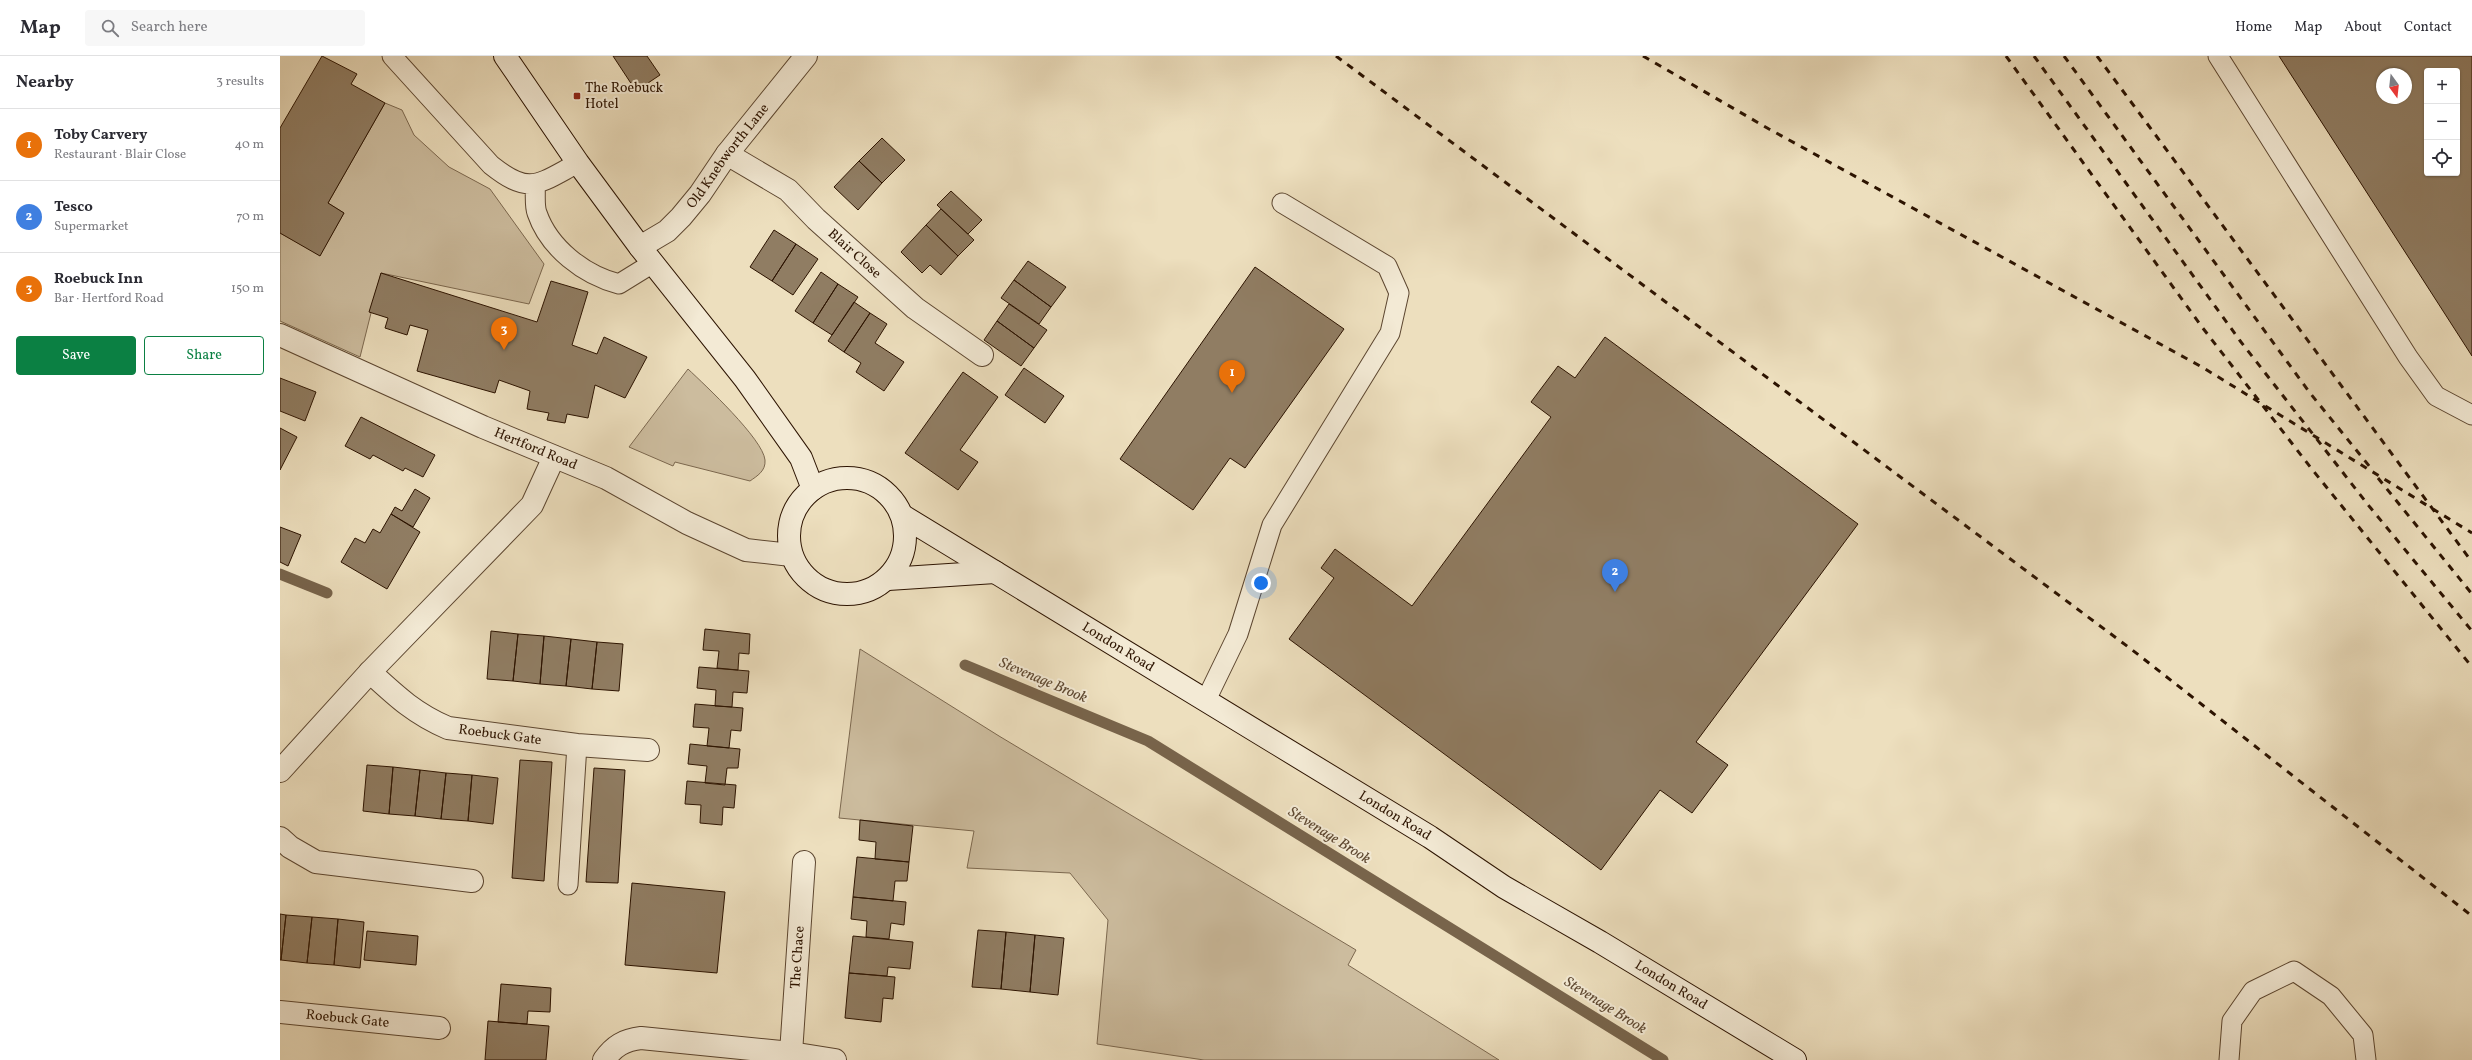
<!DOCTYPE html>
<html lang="en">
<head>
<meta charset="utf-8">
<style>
  body { margin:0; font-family:Vollkorn,serif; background:#f7f7f7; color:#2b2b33 }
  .controls { position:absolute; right:12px; top:12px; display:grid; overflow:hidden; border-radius:4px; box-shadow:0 1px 3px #0004 }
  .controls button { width:36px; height:36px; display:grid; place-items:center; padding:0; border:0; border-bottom:1px solid #e1e1e2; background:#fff; color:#2b2b33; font:20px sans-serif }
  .compass { position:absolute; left:2096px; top:12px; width:36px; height:36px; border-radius:50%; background:#fff; box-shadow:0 1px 3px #0004; rotate:165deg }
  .you { position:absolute; left:981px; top:527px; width:14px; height:14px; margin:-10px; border:3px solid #fff; border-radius:50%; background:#1a73e8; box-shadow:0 0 0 6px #1a73e833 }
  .badge { display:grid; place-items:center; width:26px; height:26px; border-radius:50%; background:#0b8043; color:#fff; font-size:13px; font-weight:700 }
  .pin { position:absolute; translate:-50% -33px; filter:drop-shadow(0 1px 2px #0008) }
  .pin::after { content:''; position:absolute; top:21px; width:14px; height:12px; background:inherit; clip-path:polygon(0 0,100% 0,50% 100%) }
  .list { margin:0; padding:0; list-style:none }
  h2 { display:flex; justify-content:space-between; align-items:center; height:52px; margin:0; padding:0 16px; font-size:17px }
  h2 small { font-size:13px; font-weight:400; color:#7c7c81 }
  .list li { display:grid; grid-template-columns:26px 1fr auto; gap:12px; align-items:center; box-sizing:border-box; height:72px; padding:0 16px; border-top:1px solid #e1e1e2 }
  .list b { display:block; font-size:15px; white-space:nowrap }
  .list p { margin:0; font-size:13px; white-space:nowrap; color:#7c7c81 }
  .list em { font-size:13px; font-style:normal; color:#7c7c81 }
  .actions { display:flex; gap:8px; padding:12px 16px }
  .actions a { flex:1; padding:9px 0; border:1px solid #0b8043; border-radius:4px; text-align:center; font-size:14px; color:#0b8043 }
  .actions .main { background:#0b8043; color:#fff }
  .icon { flex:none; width:22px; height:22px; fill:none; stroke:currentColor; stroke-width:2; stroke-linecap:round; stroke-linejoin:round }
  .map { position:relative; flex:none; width:2192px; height:1004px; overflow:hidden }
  header { display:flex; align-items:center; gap:24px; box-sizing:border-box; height:56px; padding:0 20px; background:#fff; border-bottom:1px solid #e1e1e2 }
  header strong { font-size:19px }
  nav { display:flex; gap:22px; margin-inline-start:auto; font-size:14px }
  .search { width:280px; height:36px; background:#f7f7f7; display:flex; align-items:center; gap:10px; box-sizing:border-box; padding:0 14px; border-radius:4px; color:#7c7c81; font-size:15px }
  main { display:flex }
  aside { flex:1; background:#fff }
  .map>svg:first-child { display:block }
</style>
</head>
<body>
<header>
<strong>Map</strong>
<div class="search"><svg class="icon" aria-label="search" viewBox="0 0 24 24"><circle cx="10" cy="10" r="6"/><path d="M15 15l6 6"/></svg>Search here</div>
<nav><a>Home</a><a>Map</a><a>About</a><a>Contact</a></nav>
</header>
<main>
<aside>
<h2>Nearby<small>3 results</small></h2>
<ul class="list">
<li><span class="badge" style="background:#e8710a">1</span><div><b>Toby Carvery</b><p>Restaurant · Blair Close</p></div><em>40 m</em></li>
<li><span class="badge" style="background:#3f7fe0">2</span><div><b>Tesco</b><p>Supermarket</p></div><em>70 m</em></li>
<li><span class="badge" style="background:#e8710a">3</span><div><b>Roebuck Inn</b><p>Bar · Hertford Road</p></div><em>150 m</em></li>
</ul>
<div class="actions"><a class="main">Save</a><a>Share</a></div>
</aside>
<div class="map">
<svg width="2192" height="1004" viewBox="0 0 2192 1004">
  <rect width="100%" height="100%" fill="#eddfbe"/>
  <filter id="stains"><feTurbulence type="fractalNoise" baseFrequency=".005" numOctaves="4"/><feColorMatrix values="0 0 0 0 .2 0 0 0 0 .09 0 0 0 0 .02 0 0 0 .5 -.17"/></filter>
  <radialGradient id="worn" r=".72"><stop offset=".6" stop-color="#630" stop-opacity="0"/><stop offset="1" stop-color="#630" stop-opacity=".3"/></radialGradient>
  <!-- green -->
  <path fill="#ccbc9e" stroke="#7c684f" d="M 105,47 L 122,54 L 134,79 L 169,111 L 210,133 L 264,208 L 249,248 L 101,217 L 80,301 L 0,265 L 0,177 L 40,199 L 64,157 L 48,147 Z
    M 408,313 C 425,329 483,383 485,404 C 486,415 477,420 470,425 L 395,406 L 393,410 L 349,391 Z
    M 580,593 L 719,680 L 1076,894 L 1068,909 L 1219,1004 L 924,1004 L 817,988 L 828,864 L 790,817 L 687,812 L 694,775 L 559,762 Z"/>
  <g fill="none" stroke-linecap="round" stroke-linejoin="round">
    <!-- stream -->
    <path stroke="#78644b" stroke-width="11" d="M 0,518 L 47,537
      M 685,609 L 868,685 L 1383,1004"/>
  </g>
  <!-- building -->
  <path fill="#907d63" stroke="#2c1300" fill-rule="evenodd" d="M 42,0 L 77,18 L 71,28 L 105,47 L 48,147 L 64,157 L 40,200 L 0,177 L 0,72 Z
    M 333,0 L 367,0 L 380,19 L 356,35 Z
    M 1999,0 L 2192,0 L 2192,300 ZM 2147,15 L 2177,15 L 2177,117 L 2147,117 ZM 2102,18 L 2126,18 L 2126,42 L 2102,42 Z
    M 602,82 L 625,104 L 602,127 L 579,105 Z
    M 579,105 L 602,127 L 578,154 L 554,131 Z
    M 671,135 L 702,164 L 688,178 L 657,149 Z
    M 661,153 L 694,184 L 678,200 L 646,169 Z
    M 646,169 L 678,200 L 661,219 L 650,209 L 642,217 L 621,196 Z
    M 494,174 L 516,188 L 492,225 L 470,211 Z
    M 516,188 L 538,203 L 513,239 L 492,225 Z
    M 748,205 L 786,231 L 771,251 L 734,224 Z
    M 975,211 L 1064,273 L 965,412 L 950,402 L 913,454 L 840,403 Z
    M 541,216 L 558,228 L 533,267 L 515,255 Z
    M 101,217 L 257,266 L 271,225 L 308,236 L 292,289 L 317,298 L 324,281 L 367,301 L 345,342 L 315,329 L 308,362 L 287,358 L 285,367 L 267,364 L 269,357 L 247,353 L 250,335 L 219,324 L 215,337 L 137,315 L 148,274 L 130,269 L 127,279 L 105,272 L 108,262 L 89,256 Z
    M 734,224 L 771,251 L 759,268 L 721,242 Z
    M 558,228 L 578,241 L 552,279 L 533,267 Z
    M 574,246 L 590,257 L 564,296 L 548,285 Z
    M 729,248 L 767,274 L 754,292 L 717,265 Z
    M 590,257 L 607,268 L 595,287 L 624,306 L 604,335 L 576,316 L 581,307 L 564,296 Z
    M 717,265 L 754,292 L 741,310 L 704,284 Z
    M 1325,281 L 1578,468 L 1416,686 L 1448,709 L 1412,757 L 1380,734 L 1321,814 L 1009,583 L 1054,522 L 1041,512 L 1055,493 L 1132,550 L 1271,361 L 1251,346 L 1278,310 L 1295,322 Z
    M 744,312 L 784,340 L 765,367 L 725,339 Z
    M 683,316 L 718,341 L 680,394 L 698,406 L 678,434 L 625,397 Z
    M 0,322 L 36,336 L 25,365 L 0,355 Z
    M 81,361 L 155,399 L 143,421 L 125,412 L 123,415 L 93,399 L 90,403 L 65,390 Z
    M 0,372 L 17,381 L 0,414 Z
    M 135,433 L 150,442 L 133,471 L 111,458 L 115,451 L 122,455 Z
    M 111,458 L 140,476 L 107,533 L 61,506 L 75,482 L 85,487 L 93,473 L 100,477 Z
    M 0,471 L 21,479 L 8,510 L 0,506 Z
    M 425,573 L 470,578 L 469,598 L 459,597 L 458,614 L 437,612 L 439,595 L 423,594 Z
    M 211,575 L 238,578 L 233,625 L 207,623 Z
    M 238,578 L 264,580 L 260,628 L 233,625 Z
    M 264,580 L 291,583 L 286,630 L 260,628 Z
    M 291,583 L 317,586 L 312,633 L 286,630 Z
    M 317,586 L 343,588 L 339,635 L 312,633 Z
    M 419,611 L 469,615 L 467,637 L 453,636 L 452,651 L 435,650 L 436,634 L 417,632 Z
    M 415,648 L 463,652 L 461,675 L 451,674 L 449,692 L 427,690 L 429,672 L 413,671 Z
    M 410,688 L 460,693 L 458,712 L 447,712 L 445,729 L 425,727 L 427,710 L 408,708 Z
    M 240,704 L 272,706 L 264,825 L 232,822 Z
    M 87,709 L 113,711 L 109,758 L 83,755 Z
    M 113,711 L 140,714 L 135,760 L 109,758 Z
    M 314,712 L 345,714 L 338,827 L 306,826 Z
    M 140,714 L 166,717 L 161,763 L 135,760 Z
    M 166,717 L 192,719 L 188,765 L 161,763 Z
    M 192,719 L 218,722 L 213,768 L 188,765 Z
    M 407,725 L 456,729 L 454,752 L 443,751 L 442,769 L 420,767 L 421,749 L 405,748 Z
    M 580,764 L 633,770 L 629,806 L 595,803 L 596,786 L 579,784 Z
    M 577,801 L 629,806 L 627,825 L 615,825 L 613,845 L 573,841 Z
    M 352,827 L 445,836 L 437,917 L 345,909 Z
    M 573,841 L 626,846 L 624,869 L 611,867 L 609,883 L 586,881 L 587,865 L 571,863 Z
    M 0,858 L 6,859 L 1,904 L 0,904 Z
    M 6,859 L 32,861 L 27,907 L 1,904 Z
    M 32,861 L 58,863 L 54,909 L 27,907 Z
    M 58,863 L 84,866 L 80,912 L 54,909 Z
    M 698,874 L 726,876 L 721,933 L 692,931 Z
    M 87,875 L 138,880 L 136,909 L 84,904 Z
    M 726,876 L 755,879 L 750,936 L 721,933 Z
    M 755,879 L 784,882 L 778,939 L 750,936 Z
    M 573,880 L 633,886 L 630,913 L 608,911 L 607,920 L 569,917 Z
    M 569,917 L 615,921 L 613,943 L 603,942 L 601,966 L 565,962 Z
    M 221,928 L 271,932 L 270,956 L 248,955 L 247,968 L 218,966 Z
    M 208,965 L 269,970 L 266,1004 L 205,1004 Z"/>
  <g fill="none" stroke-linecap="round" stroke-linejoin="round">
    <defs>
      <path id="service" d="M 112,0 L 211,109 C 250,140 258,128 298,107
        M 1938,0 L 2128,301 L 2156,340 L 2192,359
        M 255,129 C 256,137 254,149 257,157 C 269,192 304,219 339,228 L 373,207
        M 926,644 L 958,578 L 992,469 L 1110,277 L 1119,237 L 1107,210 L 1002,147
        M 288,829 L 297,689
        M 1949,1004 L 1952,965 L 1973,935 L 2014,915 L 2051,940 L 2083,979 L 2086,1004"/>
      <g id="minor">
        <path id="s1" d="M 447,98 L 508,134 L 536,163 L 635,252 L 702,299"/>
        <path id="s2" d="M 90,616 C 116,640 135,658 168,672 L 297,689 L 368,694"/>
        <path d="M 0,782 L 10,791 L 36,806 L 192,825"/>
        <path id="s3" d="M 0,956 L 159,972"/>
        <path id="s4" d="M 511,997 L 524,806"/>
        <path d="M 324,1004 C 334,990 344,984 361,982 L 511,997 L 555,1004"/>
      </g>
      <g id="tertiary">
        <path id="s5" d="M 360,191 L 387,175 L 401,161 L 420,138 L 447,98 L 526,0"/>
        <path id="s6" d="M 0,279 L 203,371 L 326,422 L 407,467 L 466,494 L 511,499"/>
        <path d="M 0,715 L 90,616 L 252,449 L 274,401"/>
      </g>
      <g id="secondary">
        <path d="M 225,0 L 298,107 L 360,191 L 465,323 L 521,402 L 533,433"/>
        <circle cx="567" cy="480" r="58"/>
        <path id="s7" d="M 623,460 L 1150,781 L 1224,831 L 1320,886 L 1515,1004"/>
        <path d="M 608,523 L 715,516"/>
      </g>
    </defs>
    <!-- service casing -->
    <use href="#service" stroke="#5c4630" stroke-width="21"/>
    <!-- minor casing -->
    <use href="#minor" stroke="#5c4630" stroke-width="24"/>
    <!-- tertiary casing -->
    <use href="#tertiary" stroke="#5c4630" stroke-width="24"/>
    <!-- secondary casing -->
    <use href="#secondary" stroke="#2c1300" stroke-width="24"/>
    <!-- service -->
    <use href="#service" stroke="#f3ead5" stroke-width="19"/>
    <!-- minor -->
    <use href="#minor" stroke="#f3ead5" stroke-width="22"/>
    <!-- tertiary -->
    <use href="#tertiary" stroke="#f3ead5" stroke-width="22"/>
    <!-- secondary -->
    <use href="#secondary" stroke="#f3ead5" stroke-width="22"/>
    <!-- rail -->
    <path stroke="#2c1300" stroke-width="3" stroke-dasharray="7 7" stroke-linecap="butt" d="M 1056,0 L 1851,593 L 2192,860
      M 1363,0 L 1489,73 L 1922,311 L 2192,477
      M 1726,0 L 1922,271 L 2031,412 L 2192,611
      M 1754,0 L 1961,286 L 2089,450 L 2192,575
      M 1784,0 L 2030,337 L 2090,411
      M 1817,0 L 2192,506
      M 2098,422 L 2192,538"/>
  </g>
  <!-- markers -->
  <rect fill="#8f2418" stroke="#f3ead5" stroke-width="1.5" x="293" y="36" width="8" height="8" rx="2"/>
  <g text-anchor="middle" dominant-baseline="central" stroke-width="4" stroke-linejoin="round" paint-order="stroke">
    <!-- poi labels -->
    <g font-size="14" fill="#2c1300" stroke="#f3ead5" text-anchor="start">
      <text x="305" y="32">The Roebuck<tspan x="305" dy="16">Hotel</tspan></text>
    </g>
    <!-- street labels -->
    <g font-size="14" fill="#2c1300" stroke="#f3ead5">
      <text stroke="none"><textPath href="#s5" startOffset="128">Old Knebworth Lane</textPath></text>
      <text stroke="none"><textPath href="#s1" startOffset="163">Blair Close</textPath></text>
      <text stroke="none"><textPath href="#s6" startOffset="280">Hertford Road</textPath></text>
      <text stroke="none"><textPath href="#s7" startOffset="252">London Road</textPath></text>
      <text stroke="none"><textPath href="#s2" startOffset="149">Roebuck Gate</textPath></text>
      <text stroke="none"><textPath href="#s7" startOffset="576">London Road</textPath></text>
      <text stroke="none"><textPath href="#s4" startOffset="96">The Chace</textPath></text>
      <text stroke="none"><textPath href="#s7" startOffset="900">London Road</textPath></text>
      <text stroke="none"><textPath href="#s3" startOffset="68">Roebuck Gate</textPath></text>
    </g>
    <!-- water labels -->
    <g font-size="15" font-style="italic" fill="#5f4932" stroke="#f3ead5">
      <text transform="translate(763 625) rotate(23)">Stevenage Brook</text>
      <text transform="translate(1049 780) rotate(32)">Stevenage Brook</text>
      <text transform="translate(1325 950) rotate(32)">Stevenage Brook</text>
    </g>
  </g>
  <rect width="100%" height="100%" filter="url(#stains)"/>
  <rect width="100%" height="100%" fill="url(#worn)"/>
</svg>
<div class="controls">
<button>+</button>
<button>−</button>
<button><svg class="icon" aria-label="locate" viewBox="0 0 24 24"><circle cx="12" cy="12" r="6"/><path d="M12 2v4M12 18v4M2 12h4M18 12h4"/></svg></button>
</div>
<svg class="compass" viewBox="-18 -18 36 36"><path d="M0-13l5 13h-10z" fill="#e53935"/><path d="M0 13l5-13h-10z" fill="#7c7c81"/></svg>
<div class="you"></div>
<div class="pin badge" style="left:952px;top:337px;background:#e8710a">1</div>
<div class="pin badge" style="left:1335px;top:536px;background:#3f7fe0">2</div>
<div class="pin badge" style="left:224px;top:294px;background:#e8710a">3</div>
</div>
</main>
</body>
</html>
